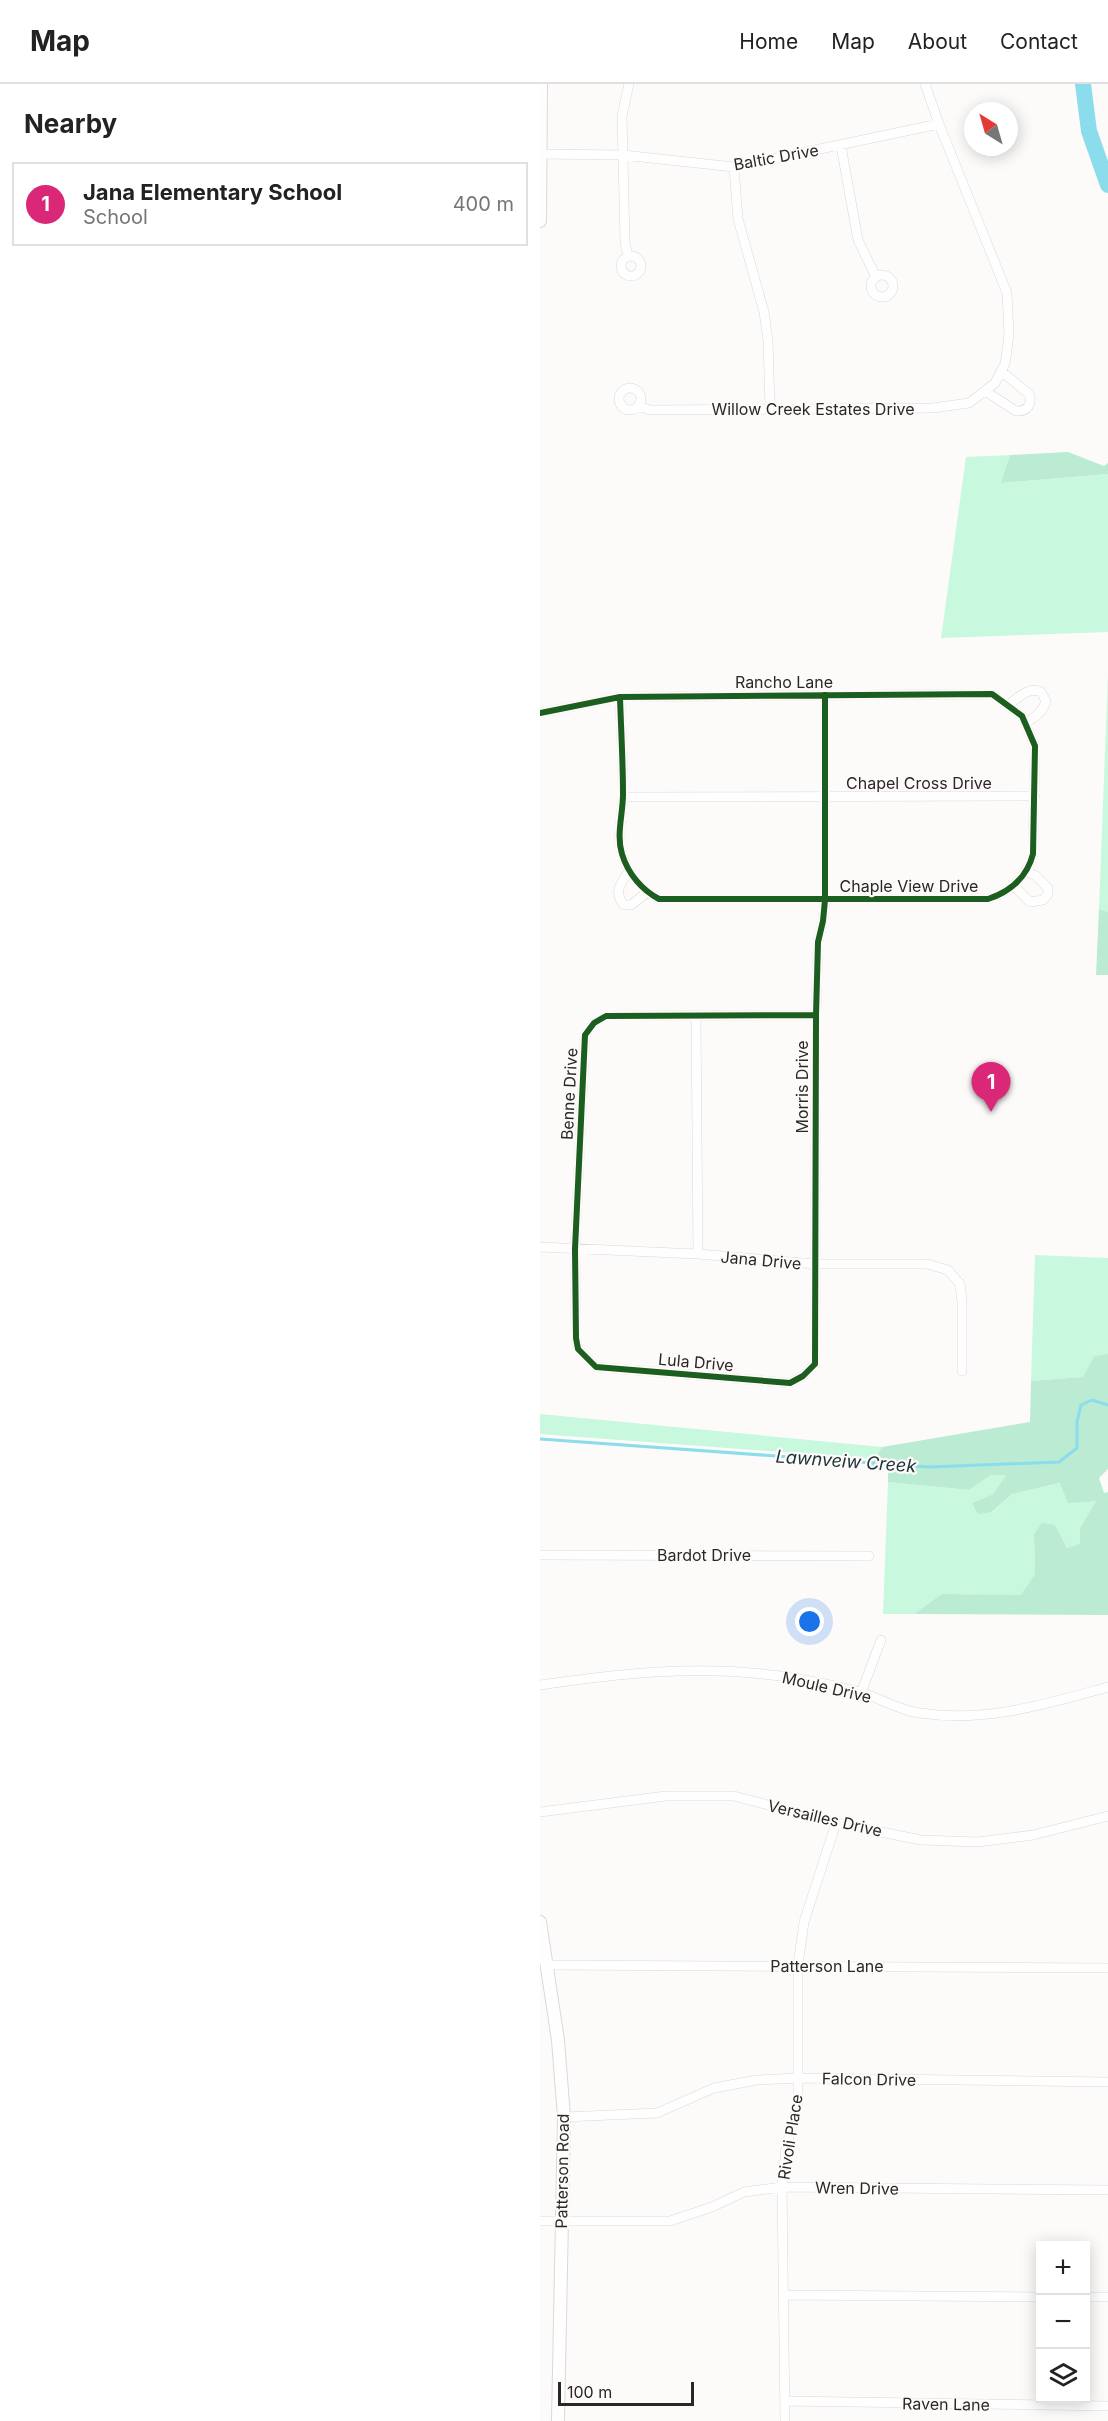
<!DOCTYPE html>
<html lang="en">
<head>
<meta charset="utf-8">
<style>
  body { margin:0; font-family:Inter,sans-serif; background:#f2f2f2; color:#222 }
  .controls { position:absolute; right:18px; bottom:18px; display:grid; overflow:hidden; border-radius:0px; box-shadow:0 3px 15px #0003 }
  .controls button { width:54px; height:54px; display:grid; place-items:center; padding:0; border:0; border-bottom:2px solid #e0e0e0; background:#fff; color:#222; font:30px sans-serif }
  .compass { position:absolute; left:424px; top:18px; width:54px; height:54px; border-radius:50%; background:#fff; box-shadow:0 3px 15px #0003; rotate:323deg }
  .scale { position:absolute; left:18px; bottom:15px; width:136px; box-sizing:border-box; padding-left:6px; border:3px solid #2a2827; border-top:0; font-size:16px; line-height:21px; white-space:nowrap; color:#2a2827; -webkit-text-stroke:4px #fefaf9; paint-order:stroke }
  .you { position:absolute; left:270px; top:1538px; width:21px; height:21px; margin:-15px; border:4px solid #fff; border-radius:50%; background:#1a73e8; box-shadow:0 0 0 9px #1a73e833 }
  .badge { display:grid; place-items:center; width:39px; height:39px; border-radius:50%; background:#db2777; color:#fff; font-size:20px; font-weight:700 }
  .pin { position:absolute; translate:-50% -50px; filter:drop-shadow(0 2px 3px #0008) }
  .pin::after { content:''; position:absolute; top:32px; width:21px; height:18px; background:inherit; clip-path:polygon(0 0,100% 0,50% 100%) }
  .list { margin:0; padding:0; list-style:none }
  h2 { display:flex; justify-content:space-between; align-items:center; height:78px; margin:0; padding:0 24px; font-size:26px }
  h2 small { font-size:20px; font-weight:400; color:#767676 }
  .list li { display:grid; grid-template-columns:39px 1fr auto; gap:18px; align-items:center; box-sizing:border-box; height:84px; margin:0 12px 12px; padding:0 12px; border:2px solid #e0e0e0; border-radius:0px }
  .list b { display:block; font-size:22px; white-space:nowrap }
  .list p { margin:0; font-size:20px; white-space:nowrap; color:#767676 }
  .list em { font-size:20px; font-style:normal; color:#767676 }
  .icon { flex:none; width:33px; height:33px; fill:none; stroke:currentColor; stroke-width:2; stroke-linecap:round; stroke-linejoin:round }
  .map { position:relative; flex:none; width:568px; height:2337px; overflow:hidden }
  header { display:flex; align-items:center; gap:36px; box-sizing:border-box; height:84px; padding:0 30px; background:#fff; border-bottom:2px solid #e0e0e0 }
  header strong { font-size:28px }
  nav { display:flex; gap:33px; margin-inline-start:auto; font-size:21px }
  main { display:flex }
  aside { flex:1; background:#fff }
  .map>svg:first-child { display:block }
</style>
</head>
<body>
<header>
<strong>Map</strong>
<nav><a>Home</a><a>Map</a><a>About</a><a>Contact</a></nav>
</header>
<main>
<aside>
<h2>Nearby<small></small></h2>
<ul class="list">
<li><span class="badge">1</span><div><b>Jana Elementary School</b><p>School</p></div><em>400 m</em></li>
</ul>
</aside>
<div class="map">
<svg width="568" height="2337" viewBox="0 0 568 2337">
  <rect width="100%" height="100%" fill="#fdfbfa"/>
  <!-- green -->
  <path fill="#c8f8de" d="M 470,371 L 462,399 L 568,390 L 568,548 L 401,554 L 426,373 Z
    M 568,590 L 568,828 L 559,825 Z
    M 495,1171 L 568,1174 L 568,1270 L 554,1272 L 543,1293 L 491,1297 Z
    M 0,1330 L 342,1363 L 335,1375 L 0,1350 Z
    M 451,1391 L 466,1391 L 453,1410 L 432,1419 L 453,1428 L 472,1410 L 521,1399 L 556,1417 L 540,1444 L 541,1460 L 527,1464 L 515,1441 L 494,1450 L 495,1490 L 481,1512 L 403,1510 L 374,1530 L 343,1530 L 348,1398 L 429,1406 Z"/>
  <!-- forest -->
  <path fill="#bbebd2" d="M 528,368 L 564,382 L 568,379 L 568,390 L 461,399 L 470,371 Z
    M 559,825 L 568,828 L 568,891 L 556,891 Z
    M 568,1270 L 568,1385 L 559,1394 L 564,1409 L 568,1408 L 568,1531 L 374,1530 L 402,1510 L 481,1511 L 495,1490 L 494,1450 L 502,1439 L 515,1441 L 527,1464 L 540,1460 L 540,1444 L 556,1417 L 528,1419 L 520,1399 L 472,1410 L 452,1428 L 438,1430 L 432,1419 L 453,1410 L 466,1391 L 451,1391 L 429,1406 L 348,1398 L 348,1385 L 330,1383 L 342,1363 L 490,1338 L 491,1297 L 543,1293 L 554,1272 Z"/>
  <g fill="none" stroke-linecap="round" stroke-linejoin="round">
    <!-- stream -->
    <path stroke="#8cddeb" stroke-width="3" d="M 0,1355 L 389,1383 L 519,1378 L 537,1364 L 537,1338 L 541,1321 L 552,1316 L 568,1321"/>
    <!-- river -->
    <path stroke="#8cddeb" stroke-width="16" d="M 543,0 L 549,47 L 568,101"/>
    <defs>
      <path id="minor" d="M 301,62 L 318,156 L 336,193
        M 0,70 L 83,71 L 194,83 L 399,40
        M 194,83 L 198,135 L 224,228 L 228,256 L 230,324
        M81 182a10 10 0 1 1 20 0a10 10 0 1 1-20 0Z
        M 88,173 L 85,158 L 82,32 L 89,0
        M331 202a11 11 0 1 1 22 0a11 11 0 1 1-22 0Z
        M79 315a11 11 0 1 1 22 0a11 11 0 1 1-22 0Z
        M 445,307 L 476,327 C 487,328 493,320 489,310 L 461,287
        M 98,322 L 110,326 L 393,324 L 429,319 L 455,299 L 465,280 L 469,251 L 467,209 L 399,40 L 385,0
        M 468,621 C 478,614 489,602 501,608 L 506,617 C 503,628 495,633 486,639
        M 0,629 L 80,613 L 452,610 L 482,632 L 495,662 L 493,770 C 487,793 470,808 448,815 L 119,815 C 102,806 88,790 82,770 C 76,751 83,730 83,710 C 83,678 81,645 80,613
        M 83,713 L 495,712
        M 89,787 C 81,799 73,808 84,821 L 91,821 L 108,808
        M 474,802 L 490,818 L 503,816 L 508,810 L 508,804 L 496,792 L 486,787
        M 276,931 L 66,932 L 54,939 L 45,951 L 35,1165 L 36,1254 L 38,1265 L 56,1283 L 250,1299 L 263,1292 L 275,1280 L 276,931 L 278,858 L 283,837 L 285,816 L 285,611
        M 156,932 L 158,1170
        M 0,1163 L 158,1170 L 275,1180 L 387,1180 L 408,1186 L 420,1200 L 422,1217 L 422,1287
        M 0,1471 L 329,1472
        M 0,1601 C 77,1590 154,1581 231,1591 C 260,1594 292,1601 320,1608 C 340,1614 360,1627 380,1629 C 446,1639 506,1620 568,1603
        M 321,1609 L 341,1556
        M 0,1728 L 126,1712 L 194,1712 L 296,1739 L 381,1756 L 438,1758 L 493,1751 L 568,1732
        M 7,1881 L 568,1884
        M 24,2033 L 117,2029 L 174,2004 L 217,1996 L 258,1994 L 568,1998
        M 0,2137 L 130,2137 L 172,2123 L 204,2108 L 242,2103 L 568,2106
        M 243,2211 L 500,2213
        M 546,2213 L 568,2213
        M 245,2317 L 568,2322
        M 245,2337 L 242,2103 L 246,2064 L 258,2020 L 258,1881 L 264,1838 L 296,1739"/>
      <path id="major" d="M 0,137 L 1,0
        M 0,1838 L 18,1956 L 24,2033 L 18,2337"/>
    </defs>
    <!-- minor casing -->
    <use href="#minor" stroke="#dad8d8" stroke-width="10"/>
    <!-- major casing -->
    <use href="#major" stroke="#dad8d8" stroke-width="14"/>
    <!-- minor -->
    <use href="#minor" stroke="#fffefe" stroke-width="9"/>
    <!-- major -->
    <use href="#major" stroke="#fffefe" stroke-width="12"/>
    <defs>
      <path id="cycleway" d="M 0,629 L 80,613 L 452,610 L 482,632 L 495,662 L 493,770 C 487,793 470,808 448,815 L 119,815 C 102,806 88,790 82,770 C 76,751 83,730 83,710 C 83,678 81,645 80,613
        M 276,931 L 66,932 L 54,939 L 45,951 L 35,1165 L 36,1254 L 38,1265 L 56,1283 L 250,1299 L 263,1292 L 275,1280 L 276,931 L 278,858 L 283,837 L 285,816 L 285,611"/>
    </defs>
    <!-- cycleway casing -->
    <use href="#cycleway" stroke="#fefaf9" stroke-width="10"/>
    <!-- cycleway -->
    <use href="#cycleway" stroke="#1b5e20" stroke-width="6"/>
  </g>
  <g text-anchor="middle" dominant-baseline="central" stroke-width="4.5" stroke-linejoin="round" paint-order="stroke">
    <!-- street labels -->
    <g font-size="16" fill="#2a2827" stroke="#fefaf9">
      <text transform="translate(236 73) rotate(-10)">Baltic Drive</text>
      <text x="273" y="325">Willow Creek Estates Drive</text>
      <text x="244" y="598">Rancho Lane</text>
      <text x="379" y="699">Chapel Cross Drive</text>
      <text x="369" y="802">Chaple View Drive</text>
      <text transform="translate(262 1003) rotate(-90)">Morris Drive</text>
      <text transform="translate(29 1010) rotate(-87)">Benne Drive</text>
      <text transform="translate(221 1176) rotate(5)">Jana Drive</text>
      <text transform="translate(156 1278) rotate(5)">Lula Drive</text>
      <text x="164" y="1471">Bardot Drive</text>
      <text transform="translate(287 1603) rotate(13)">Moule Drive</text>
      <text transform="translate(285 1734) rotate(13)">Versailles Drive</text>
      <text x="287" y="1882">Patterson Lane</text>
      <text transform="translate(329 1995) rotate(1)">Falcon Drive</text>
      <text transform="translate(250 2053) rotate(-81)">Rivoli Place</text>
      <text transform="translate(22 2087) rotate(-89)">Patterson Road</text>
      <text transform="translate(317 2104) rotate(1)">Wren Drive</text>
      <text transform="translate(406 2320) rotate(1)">Raven Lane</text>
    </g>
    <!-- water labels -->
    <g font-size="18" font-style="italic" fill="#1d3236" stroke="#fefaf9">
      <text transform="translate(306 1377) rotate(4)">Lawnveiw Creek</text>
    </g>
  </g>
</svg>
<div class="controls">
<button>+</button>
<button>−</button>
<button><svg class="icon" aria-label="layers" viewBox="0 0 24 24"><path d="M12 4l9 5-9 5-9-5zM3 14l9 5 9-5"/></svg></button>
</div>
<svg class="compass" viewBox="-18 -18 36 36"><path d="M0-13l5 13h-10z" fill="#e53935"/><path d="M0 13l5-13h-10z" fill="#767676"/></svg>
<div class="scale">100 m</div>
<div class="you"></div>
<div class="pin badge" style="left:451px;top:1028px">1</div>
</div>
</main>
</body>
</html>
